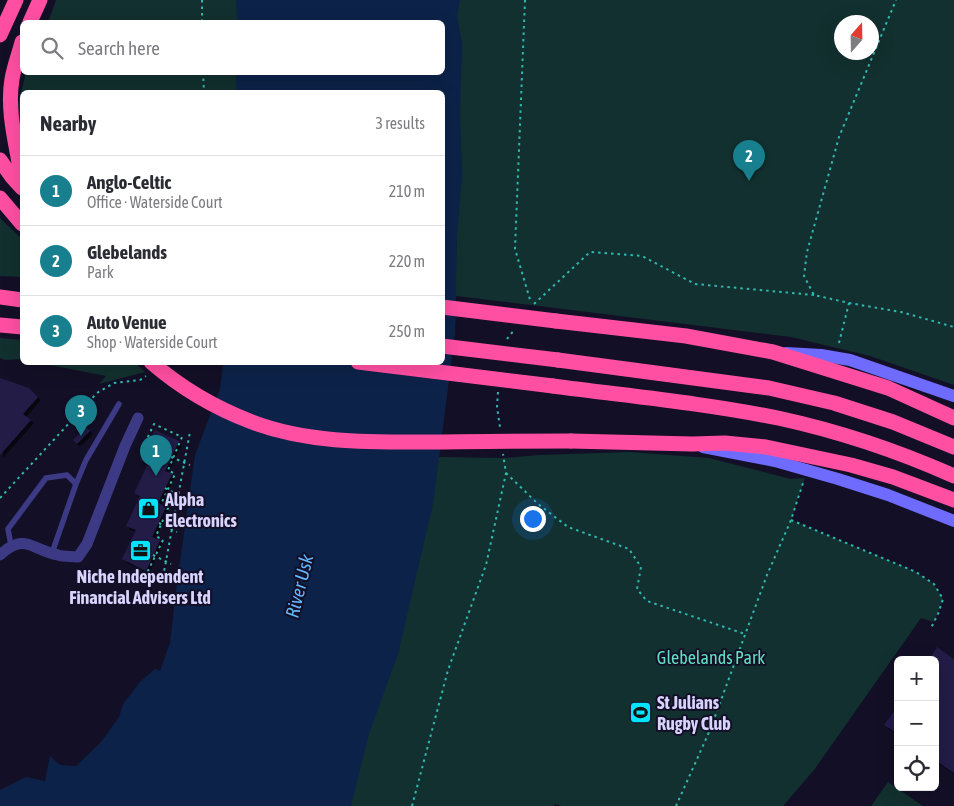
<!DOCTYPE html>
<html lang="en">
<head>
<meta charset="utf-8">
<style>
  body { margin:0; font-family:"Asap Condensed",sans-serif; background:#f7f7f7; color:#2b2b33 }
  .controls { position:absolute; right:15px; bottom:15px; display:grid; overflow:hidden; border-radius:8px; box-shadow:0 5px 20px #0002 }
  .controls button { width:45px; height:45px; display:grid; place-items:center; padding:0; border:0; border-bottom:1px solid #e1e1e2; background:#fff; color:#2b2b33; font:25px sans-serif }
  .compass { position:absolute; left:834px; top:15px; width:45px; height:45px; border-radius:50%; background:#fff; box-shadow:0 5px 20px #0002; rotate:20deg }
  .you { position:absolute; left:532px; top:518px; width:18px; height:18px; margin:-12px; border:4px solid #fff; border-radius:50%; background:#1a73e8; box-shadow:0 0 0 8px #1a73e833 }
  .badge { display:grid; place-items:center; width:32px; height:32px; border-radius:50%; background:#187f8f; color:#fff; font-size:16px; font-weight:700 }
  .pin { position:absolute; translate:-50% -41px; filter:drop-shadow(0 1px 2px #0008) }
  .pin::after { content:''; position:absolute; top:26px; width:18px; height:15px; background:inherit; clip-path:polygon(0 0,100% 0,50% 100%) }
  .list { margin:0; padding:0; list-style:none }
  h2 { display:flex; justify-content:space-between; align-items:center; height:65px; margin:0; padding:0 20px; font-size:21px }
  h2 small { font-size:16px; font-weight:400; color:#7c7c81 }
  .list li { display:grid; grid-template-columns:32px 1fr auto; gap:15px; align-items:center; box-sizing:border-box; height:70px; padding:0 20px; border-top:1px solid #e1e1e2 }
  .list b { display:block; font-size:19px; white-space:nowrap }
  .list p { margin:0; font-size:16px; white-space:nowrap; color:#7c7c81 }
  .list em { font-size:16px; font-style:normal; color:#7c7c81 }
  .icon { flex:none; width:28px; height:28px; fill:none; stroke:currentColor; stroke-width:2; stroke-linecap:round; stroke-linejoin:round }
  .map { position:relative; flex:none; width:954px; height:806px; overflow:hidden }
  .search { position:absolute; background:#fff; box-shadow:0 5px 20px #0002; left:20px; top:20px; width:425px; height:55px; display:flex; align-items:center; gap:12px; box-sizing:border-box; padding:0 18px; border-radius:8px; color:#7c7c81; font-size:19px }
  .panel { position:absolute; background:#fff; box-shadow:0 5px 20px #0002; left:20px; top:90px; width:425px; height:275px; border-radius:8px }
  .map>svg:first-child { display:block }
</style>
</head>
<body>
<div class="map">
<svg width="954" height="806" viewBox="0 0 954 806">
  <defs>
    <filter id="shadow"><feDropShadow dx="3" dy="3" stdDeviation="0" flood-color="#0009"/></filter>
  </defs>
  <rect width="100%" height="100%" fill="#130f26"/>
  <!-- green -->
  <path fill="#12302f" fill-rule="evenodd" d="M 56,0 L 289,0 L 292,22 L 48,22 Z
    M 396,0 L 954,0 L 954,385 L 870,356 L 791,337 L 456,296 L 455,331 L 439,457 L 504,458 L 539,455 L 630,452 L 709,458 L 791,479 L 805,478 L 791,520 L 916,572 L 934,584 L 943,599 L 934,622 L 921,618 L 814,770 L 783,806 L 562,806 L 555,804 L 554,806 L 292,806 L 442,362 L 442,22 ZM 842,22 L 872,22 L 872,52 L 842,52 Z
    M 26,73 L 295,73 L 295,92 L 22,92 L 22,152 L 18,104 Z
    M 0,218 L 22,239 L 22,277 L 0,276 Z
    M 0,338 L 22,340 L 22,359 L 5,360 L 0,358 Z
    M 39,363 L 135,363 L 145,372 L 99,384 L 106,376 Z
    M 888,782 L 923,806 L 871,806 Z"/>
  <!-- water -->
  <path fill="#0c2248" d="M 236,0 L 460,0 L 457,16 L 462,44 L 460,114 L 462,174 L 457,236 L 455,331 L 433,504 L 398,654 L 369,734 L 351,806 L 0,806 L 0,790 L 26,777 L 45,781 L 50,756 L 60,765 L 76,766 L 101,742 L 119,717 L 123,704 L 140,682 L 155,669 L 160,671 L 170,643 L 176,590 L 195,455 L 220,389 L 223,363 L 442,362 L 442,92 L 236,92 L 236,73 L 442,72 L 442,22 L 237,22 Z"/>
  <!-- building -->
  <path fill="#241b47" filter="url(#shadow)" d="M 0,378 L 29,388 L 38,397 L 23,414 L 31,420 L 0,455 Z
    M 86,427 L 90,431 L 77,444 L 73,440 Z
    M 155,430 L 179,441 L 165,471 L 172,474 L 158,503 L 166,507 L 152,537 L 160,540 L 146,571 L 122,559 L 136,530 L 126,526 L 140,496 L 134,493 L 148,464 L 140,460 Z
    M 937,647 L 954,659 L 954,773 L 935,760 L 935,660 L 929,660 Z
    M 898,706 L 898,734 L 884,725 Z"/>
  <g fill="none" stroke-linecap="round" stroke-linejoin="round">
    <!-- path -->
    <path stroke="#2fb8b0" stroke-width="2" stroke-dasharray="2.5 4" stroke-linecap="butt" d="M 525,0 L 515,249 L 531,303
      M 202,22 L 202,0
      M 203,72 L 204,92
      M 849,303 L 901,312 L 954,327
      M 534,304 L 590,252 L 642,256 L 695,284 L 814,295
      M 507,339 L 515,329
      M 839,343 L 849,303 L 814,295 L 804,276 L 807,252 L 839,137 L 896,0
      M 498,392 L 497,407 L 500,427
      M 145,443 L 154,424 L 182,437 L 168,470 L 175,474 L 162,502 L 169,506 L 156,536 L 163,540 L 147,573
      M 171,457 L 190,465
      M 506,473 L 538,504 L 568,527 L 629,549 L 641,567 L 637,589 L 647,601 L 745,634
      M 165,488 L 181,497
      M 0,498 L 97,393 L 114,383 L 140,380 L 146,376
      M 791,520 L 916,572 L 934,584 L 943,599 L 938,614 L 931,628
      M 159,523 L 177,532
      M 153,555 L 171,564
      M 163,577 L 190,432
      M 412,806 L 448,670 L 486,565 L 506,473 L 503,454
      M 676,806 L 710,730 L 767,575 L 791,520 L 803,483"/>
    <!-- lane -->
    <path stroke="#3d3a85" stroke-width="5.5" d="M 76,484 L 86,460 L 119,404
      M 11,545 L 8,529 L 46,478 L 67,475 L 76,484 L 52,553"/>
    <!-- street -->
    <path stroke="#3d3a85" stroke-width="11" d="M 0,555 C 25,532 32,550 58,555 C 64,557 71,556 78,557 L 87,544 L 125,446 L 138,418"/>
    <!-- secondary -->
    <path stroke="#6f6bff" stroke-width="12" d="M 786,353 L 821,355 L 850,360 L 954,396
      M 703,447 L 775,461 L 838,479 L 888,495 L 954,521"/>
    <!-- highway -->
    <path stroke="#ff4fa3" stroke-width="15" d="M 30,22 L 40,0
      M 0,35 L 16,0
      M 22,42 C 19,54 14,67 12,79 C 7,109 15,139 20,168 L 22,176
      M 0,160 L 12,177 L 22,188
      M 0,198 L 22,224
      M 0,297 L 22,300
      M 556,321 L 686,336 L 773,352 L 888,388 L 954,418
      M 0,325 L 22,327
      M 558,360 L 769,388 L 834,403 L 893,422 L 954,447
      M 553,386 C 628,396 704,403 778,418 C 838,431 898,451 954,476
      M 571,441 L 692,444 L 725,443 L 766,447 L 851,465 L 893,477 L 954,500"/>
    <!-- highway-bridge -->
    <path stroke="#ff4fa3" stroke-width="15" d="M 442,307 L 556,321
      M 442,346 L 558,360
      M 151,362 C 181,388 215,408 252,422 C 309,444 374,442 435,442 C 480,441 526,441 571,441
      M 358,362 L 553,386"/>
  </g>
  <!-- icons -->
  <defs>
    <symbol id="shop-square" viewBox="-11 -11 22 22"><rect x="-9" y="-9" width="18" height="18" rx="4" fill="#00e5ff" stroke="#130f26"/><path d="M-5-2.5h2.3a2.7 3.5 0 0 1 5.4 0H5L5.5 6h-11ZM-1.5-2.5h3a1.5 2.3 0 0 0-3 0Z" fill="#111"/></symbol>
    <symbol id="office-square" viewBox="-11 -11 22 22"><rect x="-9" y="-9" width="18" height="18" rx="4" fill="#00e5ff" stroke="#130f26"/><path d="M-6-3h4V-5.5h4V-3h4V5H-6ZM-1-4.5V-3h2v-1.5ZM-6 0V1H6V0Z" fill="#111"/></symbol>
    <symbol id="stadium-square" viewBox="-11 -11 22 22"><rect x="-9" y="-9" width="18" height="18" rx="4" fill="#00e5ff" stroke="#130f26"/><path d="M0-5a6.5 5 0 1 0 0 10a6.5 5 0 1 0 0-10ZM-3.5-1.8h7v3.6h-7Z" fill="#111"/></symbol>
  </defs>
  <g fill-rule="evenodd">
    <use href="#shop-square" x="136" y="496" width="25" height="25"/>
    <use href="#office-square" x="128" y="538" width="25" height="25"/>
    <use href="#stadium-square" x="628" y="700" width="25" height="25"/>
  </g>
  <g text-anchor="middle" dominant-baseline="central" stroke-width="4" stroke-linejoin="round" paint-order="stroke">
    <!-- poi labels -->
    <g font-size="18" font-weight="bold" fill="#d9d4ff" stroke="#130f26" text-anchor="start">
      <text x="165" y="499">Alpha<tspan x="165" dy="21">Electronics</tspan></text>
      <text x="140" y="576" text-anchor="middle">Niche Independent<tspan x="140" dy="21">Financial Advisers Ltd</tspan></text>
      <text x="657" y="702">St Julians<tspan x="657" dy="21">Rugby Club</tspan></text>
    </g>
    <!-- park labels -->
    <g font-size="18" fill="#5fe0c0" stroke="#130f26">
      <text x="711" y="657">Glebelands Park</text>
    </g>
    <!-- water labels -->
    <g font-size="19" font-style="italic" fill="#62b6ff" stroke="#130f26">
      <text transform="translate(299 586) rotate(-76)">River Usk</text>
    </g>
  </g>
</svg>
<div class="controls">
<button>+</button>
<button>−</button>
<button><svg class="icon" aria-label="locate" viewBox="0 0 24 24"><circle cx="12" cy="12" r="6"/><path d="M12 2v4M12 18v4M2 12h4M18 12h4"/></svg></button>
</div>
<svg class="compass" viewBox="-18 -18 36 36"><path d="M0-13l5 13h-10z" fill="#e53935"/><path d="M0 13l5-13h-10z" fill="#7c7c81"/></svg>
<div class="you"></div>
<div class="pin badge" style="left:156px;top:476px">1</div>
<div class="pin badge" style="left:749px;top:181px">2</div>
<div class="pin badge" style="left:81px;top:436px">3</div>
<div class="search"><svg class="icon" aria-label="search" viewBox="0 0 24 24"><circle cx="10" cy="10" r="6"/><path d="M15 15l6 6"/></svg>Search here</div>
<section class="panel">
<h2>Nearby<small>3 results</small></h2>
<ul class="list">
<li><span class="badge">1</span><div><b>Anglo-Celtic</b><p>Office · Waterside Court</p></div><em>210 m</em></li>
<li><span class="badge">2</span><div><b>Glebelands</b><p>Park</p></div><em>220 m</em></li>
<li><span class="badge">3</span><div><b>Auto Venue</b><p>Shop · Waterside Court</p></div><em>250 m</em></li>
</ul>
</section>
</div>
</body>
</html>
